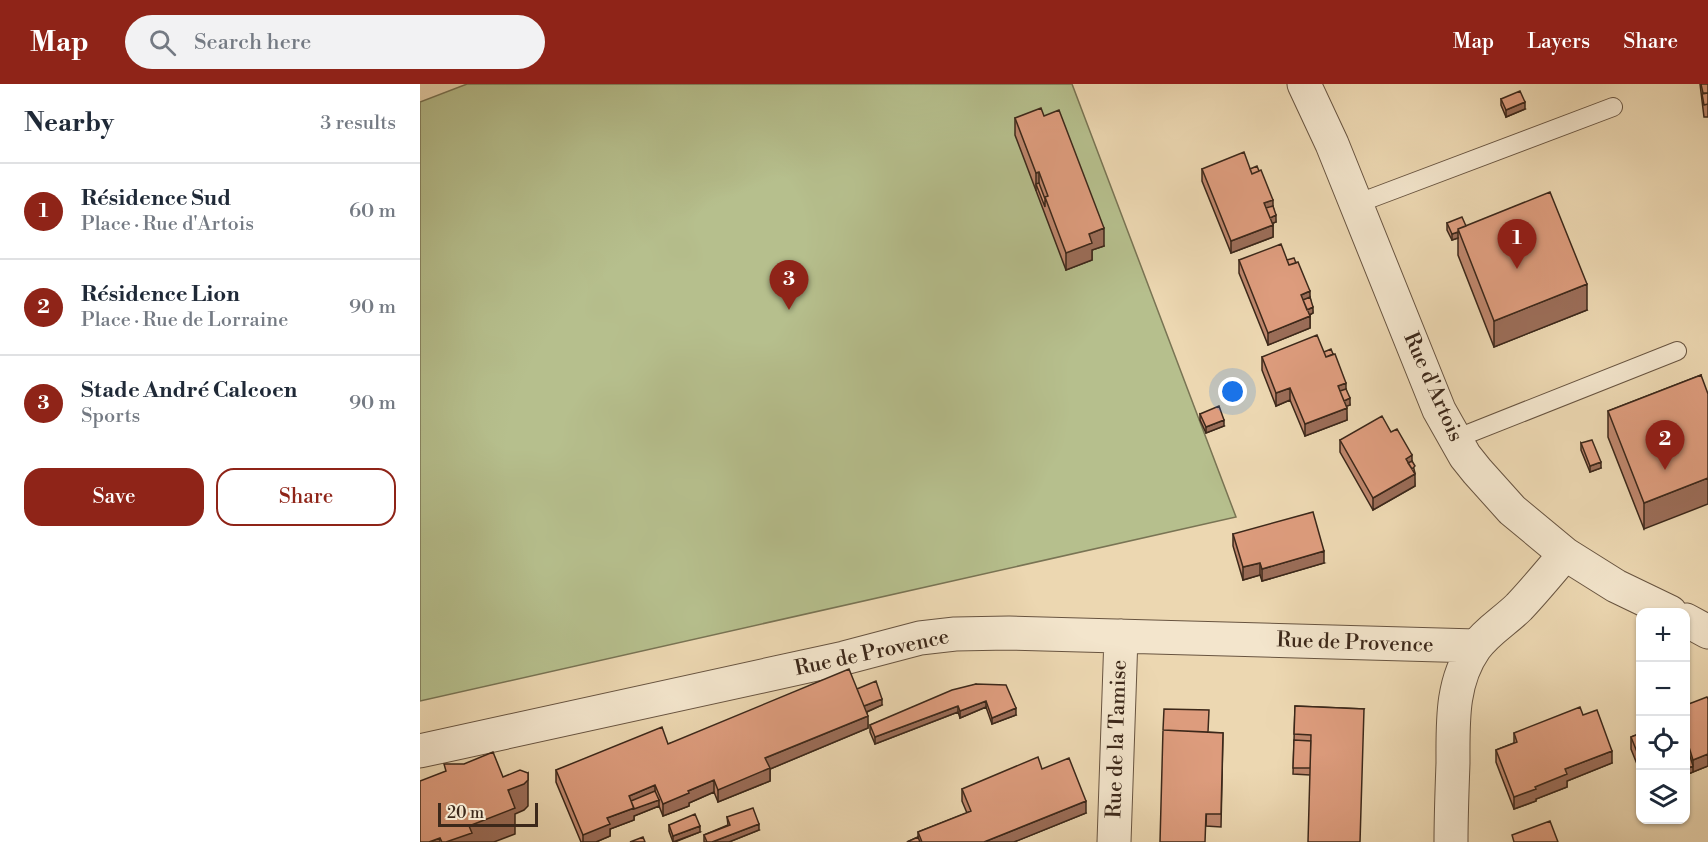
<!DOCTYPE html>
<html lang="en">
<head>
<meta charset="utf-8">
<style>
  body { margin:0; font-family:"Libre Bodoni",serif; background:#f2f2f3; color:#1f2937 }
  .controls { position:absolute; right:18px; bottom:18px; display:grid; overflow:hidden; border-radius:12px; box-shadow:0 2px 4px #0004 }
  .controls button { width:54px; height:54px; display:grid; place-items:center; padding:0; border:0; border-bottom:2px solid #e0e1e3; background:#fff; color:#1f2937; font:30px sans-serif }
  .scale { position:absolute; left:18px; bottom:15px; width:100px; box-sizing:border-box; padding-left:6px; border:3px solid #3c281a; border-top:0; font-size:16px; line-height:21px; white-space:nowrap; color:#3c281a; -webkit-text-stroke:4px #f3e5cc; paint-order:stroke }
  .you { position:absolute; left:813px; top:308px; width:21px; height:21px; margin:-15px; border:4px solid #fff; border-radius:50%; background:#1a73e8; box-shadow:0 0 0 9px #1a73e833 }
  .badge { display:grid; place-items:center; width:39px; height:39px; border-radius:50%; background:#8f2418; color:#fff; font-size:20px; font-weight:700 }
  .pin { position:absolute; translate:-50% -50px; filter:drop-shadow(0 2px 3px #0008) }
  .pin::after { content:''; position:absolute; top:32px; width:21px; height:18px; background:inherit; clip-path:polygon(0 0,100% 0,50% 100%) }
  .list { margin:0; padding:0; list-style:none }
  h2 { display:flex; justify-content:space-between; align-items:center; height:78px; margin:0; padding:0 24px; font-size:26px }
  h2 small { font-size:20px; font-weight:400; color:#747a83 }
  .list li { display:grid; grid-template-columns:39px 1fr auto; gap:18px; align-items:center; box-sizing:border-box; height:96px; padding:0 24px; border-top:2px solid #e0e1e3 }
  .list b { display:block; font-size:22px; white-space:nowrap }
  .list p { margin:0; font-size:20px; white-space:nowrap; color:#747a83 }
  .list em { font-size:20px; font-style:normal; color:#747a83 }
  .actions { display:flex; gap:12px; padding:18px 24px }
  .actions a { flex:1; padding:14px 0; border:2px solid #8f2418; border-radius:18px; text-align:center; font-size:21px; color:#8f2418 }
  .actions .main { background:#8f2418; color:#fff }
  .icon { flex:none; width:33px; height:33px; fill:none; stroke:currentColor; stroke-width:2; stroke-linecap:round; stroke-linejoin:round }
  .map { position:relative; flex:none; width:1288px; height:758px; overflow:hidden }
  header { display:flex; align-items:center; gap:36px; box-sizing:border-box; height:84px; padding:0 30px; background:#8f2418; color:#fff }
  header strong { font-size:28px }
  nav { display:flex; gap:33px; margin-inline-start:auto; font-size:21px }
  .search { width:420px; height:54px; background:#f2f2f3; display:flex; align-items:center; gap:15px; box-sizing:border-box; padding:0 21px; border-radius:33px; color:#747a83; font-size:22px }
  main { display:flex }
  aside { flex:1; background:#fff }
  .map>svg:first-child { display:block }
</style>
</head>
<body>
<header>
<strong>Map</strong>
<div class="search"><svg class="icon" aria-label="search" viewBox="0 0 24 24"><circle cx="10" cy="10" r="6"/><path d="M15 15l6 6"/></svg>Search here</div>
<nav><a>Map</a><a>Layers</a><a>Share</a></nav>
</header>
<main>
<aside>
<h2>Nearby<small>3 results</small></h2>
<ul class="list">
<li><span class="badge">1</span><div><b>Résidence Sud</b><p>Place · Rue d'Artois</p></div><em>60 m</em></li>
<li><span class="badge">2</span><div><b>Résidence Lion</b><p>Place · Rue de Lorraine</p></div><em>90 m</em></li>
<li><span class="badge">3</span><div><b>Stade André Calcoen</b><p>Sports</p></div><em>90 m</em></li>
</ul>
<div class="actions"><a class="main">Save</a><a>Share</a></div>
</aside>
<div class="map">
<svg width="1288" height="758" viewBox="0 0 1288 758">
  <rect width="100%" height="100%" fill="#ecd7b1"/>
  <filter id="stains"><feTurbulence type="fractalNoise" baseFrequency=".00333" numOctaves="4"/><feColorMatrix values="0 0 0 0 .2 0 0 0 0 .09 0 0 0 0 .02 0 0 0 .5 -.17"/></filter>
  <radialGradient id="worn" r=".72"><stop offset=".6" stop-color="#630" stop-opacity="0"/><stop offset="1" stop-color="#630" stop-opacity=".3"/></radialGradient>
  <!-- green -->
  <path fill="#b6bf8d" stroke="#797454" stroke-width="1.5" d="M 47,0 L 652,0 L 816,433 L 0,617 L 0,18 Z"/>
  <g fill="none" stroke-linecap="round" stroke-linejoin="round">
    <defs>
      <path id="service" d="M 936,120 L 1193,23
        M 1035,355 L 1257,267"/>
      <path id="minor" d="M 884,0 L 912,60 L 1019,326 L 1045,372 L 1057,387 L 1092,426 L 1145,470 L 1196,502 L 1250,528
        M 1266,536 L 1288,548
        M 0,667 L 424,574 L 500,554 L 535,550 L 589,549 L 1056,562
        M 694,758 L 701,552
        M 1031,758 C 1031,732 1032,706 1033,679 C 1033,639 1031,598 1055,564 C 1067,547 1085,537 1099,523 C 1115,506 1130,488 1145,470"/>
    </defs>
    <!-- service casing -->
    <use href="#service" stroke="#685440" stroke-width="20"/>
    <!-- minor casing -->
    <use href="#minor" stroke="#685440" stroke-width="35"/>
    <!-- service -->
    <use href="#service" stroke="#f3e5cc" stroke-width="18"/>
    <!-- minor -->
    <use href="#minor" stroke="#f3e5cc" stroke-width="33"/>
  </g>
  <!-- wall -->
  <path fill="#be866c" stroke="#3c281a" stroke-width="1.5" d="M 1280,0 L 1288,0 L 1288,33 L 1284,33 Z
    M 1081,15 L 1105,25 L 1086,33 L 1081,21 Z
    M 624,32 L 684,162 L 672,166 L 672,176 L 646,186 L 595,51 L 595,34 Z
    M 782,85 L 830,85 L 853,122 L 856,138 L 853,139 L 853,153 L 811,169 L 782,97 Z
    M 1027,139 L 1046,142 L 1167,226 L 1074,263 L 1038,171 L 1038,154 L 1032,156 L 1027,146 Z
    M 819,176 L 867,176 L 876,179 L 890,213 L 893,229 L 890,231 L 890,244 L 848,261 L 819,189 Z
    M 904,268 L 926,305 L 930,321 L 926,322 L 927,336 L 885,352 L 870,316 L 856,322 L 842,286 L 842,273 Z
    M 1281,291 L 1224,445 L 1188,353 L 1188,327 Z
    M 780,330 L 804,342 L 786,349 L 780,336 Z
    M 970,347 L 992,377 L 995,389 L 994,389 L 995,402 L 953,426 L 920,368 L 920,356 Z
    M 1161,359 L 1181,384 L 1170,388 L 1161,366 Z
    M 813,450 L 904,479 L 842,497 L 840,491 L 823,496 L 813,462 Z
    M 556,600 L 596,631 L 572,640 L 566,623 L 540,634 L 538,628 L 455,660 L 450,648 L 450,641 Z
    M 437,605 L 462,621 L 447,628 L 448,644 L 350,685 L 350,697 L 298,718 L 294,708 L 269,719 L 269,722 L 243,732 L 239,722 L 214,732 L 214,736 L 190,745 L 190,752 L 176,758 L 161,758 L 136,698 L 136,686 L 248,660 Z
    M 1288,615 L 1288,682 L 1266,691 L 1266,621 Z
    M 875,622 L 944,625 L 890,691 L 873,690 Z
    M 1163,631 L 1192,679 L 1147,697 L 1147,703 L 1116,715 L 1116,717 L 1094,725 L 1076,678 L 1076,666 L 1094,659 L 1094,649 Z
    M 789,648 L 803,649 L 801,743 L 786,742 Z
    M 1221,649 L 1221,690 L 1211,665 L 1211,653 Z
    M 622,685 L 666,729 L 594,758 L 487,758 L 498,753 L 498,748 L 547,729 L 542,717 L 542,705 Z
    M 307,733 L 339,746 L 309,758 L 284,758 L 284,751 L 308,741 Z
    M 249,741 L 280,748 L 255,758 L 253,758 L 249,747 Z"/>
  <!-- shaded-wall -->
  <path fill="#9b6d58" stroke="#3c281a" stroke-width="1.5" d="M 1105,18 L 1105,25 L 1086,33 L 1086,26 Z
    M 619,88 L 619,105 L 616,100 L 616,107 L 616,89 Z
    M 853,116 L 853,128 L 846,130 L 844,119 Z
    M 856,131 L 856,138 L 848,141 L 848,135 Z
    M 853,141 L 853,153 L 811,169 L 811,157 Z
    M 684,144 L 684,162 L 672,166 L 672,176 L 646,186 L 646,169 L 669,150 Z
    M 1038,148 L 1038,154 L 1032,156 L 1032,150 Z
    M 1167,200 L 1167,226 L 1074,263 L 1074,237 Z
    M 890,207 L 890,220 L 883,222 L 881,211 Z
    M 893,223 L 893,229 L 885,233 L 885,227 Z
    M 890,232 L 890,244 L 848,261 L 848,249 Z
    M 926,299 L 926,311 L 920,313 L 918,302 Z
    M 870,304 L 870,316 L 856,322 L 856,309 Z
    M 930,314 L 930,321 L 922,324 L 922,318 Z
    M 927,324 L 927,336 L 885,352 L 885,340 Z
    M 804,336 L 804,342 L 786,349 L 786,343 Z
    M 992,371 L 992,383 L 989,385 L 986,375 Z
    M 1181,378 L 1181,384 L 1170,388 L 1170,382 Z
    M 995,390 L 995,402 L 953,426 L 953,414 Z
    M 1288,394 L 1288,420 L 1224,445 L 1224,419 Z
    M 904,467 L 904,479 L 842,497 L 842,485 Z
    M 840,479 L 840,491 L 823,496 L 823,483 Z
    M 462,615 L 462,621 L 444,629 L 444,622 Z
    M 566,617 L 566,623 L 540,634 L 540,627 Z
    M 538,622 L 538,628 L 455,660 L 455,653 Z
    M 596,624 L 596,631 L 572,640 L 572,634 Z
    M 448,632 L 448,644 L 350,685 L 350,697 L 298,718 L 298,706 L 345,674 Z
    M 1269,663 L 1269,675 L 1266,676 L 1266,664 Z
    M 1192,667 L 1192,679 L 1147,697 L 1147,703 L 1116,715 L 1116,717 L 1094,725 L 1094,713 L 1115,703 L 1145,685 Z
    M 1288,670 L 1288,682 L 1273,688 L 1273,676 Z
    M 1273,682 L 1273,688 L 1266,691 L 1266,685 Z
    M 108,689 L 108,722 L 104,726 L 95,730 L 95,750 L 74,758 L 26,758 L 49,742 Z
    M 294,696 L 294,708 L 269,719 L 269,722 L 243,732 L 243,720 L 268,707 Z
    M 235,701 L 235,713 L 211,723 L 209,712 Z
    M 239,716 L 239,722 L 214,732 L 214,736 L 190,745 L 190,752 L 176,758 L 163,758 L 163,751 L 187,734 L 214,724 Z
    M 666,717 L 666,729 L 594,758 L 564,758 Z
    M 339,740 L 339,746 L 309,758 L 292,758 Z
    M 280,742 L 280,748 L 253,758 L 253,752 Z
    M 20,754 L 20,758 L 9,758 Z"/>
  <!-- building -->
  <path fill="#dd9c7d" stroke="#3c281a" stroke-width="1.5" d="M 1281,0 L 1288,0 L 1288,9 L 1283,9 Z
    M 1100,7 L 1105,18 L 1086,26 L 1081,15 Z
    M 1288,9 L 1288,20 L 1284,21 L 1282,10 Z
    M 621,24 L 624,32 L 639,26 L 684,144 L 669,150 L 672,159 L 646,169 L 625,113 L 628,112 L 619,88 L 616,89 L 595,34 Z
    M 824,68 L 832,90 L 841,86 L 853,116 L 844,119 L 853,141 L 811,157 L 782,85 Z
    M 837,82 L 839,87 L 832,90 L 830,85 Z
    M 619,99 L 625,115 L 625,123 L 616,100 Z
    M 1130,108 L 1167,200 L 1074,237 L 1038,145 Z
    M 853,122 L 856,131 L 850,134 L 846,124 Z
    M 1042,133 L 1046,142 L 1038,145 L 1038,148 L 1032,150 L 1027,139 Z
    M 861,160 L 869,181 L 878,178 L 890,207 L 881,211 L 890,232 L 848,249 L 819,176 Z
    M 874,174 L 876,179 L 869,181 L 867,176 Z
    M 890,213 L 893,223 L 887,226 L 883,216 Z
    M 897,251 L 906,273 L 915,270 L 926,299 L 918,302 L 927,324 L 885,340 L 870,304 L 856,309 L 842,273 Z
    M 911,265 L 913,270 L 906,273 L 904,268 Z
    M 1281,291 L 1288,310 L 1288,394 L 1224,419 L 1188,327 Z
    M 926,305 L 930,314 L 924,317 L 920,307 Z
    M 799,322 L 804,336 L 786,343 L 780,330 Z
    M 962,332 L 971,348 L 977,345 L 992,371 L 986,375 L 995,390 L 953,414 L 920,356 Z
    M 1172,356 L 1181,378 L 1170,382 L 1161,359 Z
    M 992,377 L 995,382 L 992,385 L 988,379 Z
    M 893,428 L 904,467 L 842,485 L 840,479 L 823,483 L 813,450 Z
    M 429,585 L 448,632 L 345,674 L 350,684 L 298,706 L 294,696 L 268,707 L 269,709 L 243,720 L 235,701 L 209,712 L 214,724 L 187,734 L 190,740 L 163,751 L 136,686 L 242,643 L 248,660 Z
    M 456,597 L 462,615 L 444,622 L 437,605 Z
    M 556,600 L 586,601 L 596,624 L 572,634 L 566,617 L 540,627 L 538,622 L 455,653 L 450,641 L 532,606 Z
    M 1287,613 L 1288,615 L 1288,670 L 1273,676 L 1269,663 L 1266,664 L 1266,621 Z
    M 875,622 L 944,625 L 940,758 L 888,758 L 891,651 L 874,650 Z
    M 1160,623 L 1163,631 L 1177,626 L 1192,667 L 1145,685 L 1147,690 L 1115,703 L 1116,705 L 1094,713 L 1076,666 L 1097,658 L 1094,649 Z
    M 744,625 L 789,626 L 788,648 L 743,646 Z
    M 743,646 L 803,649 L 801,730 L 786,730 L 785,758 L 740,758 Z
    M 1221,649 L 1221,678 L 1211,653 Z
    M 874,656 L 891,657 L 890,684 L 873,684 Z
    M 73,668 L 83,693 L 100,686 L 108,689 L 108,696 L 104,700 L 88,706 L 95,724 L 49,742 L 52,749 L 26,758 L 22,758 L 20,754 L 9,758 L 0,758 L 0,697 L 26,687 L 24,680 L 44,680 Z
    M 1269,669 L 1273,682 L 1266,685 L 1266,670 Z
    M 618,673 L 622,685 L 649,674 L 666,717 L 564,758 L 502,758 L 498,748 L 551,727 L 542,705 Z
    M 235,707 L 239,716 L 214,725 L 211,717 Z
    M 333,724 L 339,740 L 292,758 L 287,758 L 284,751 L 310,741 L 307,733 Z
    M 275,730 L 280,742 L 253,752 L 249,741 Z
    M 1130,737 L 1138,758 L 1094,758 L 1092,751 Z
    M 223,753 L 225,758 L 210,758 Z
    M 498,753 L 500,758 L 487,758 Z"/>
  <g text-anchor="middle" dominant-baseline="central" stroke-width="4.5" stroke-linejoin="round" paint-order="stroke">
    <!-- street labels -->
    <g font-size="21" fill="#3c281a" stroke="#f3e5cc">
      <text transform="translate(1013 303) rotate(66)">Rue d'Artois</text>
      <text transform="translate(935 559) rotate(2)">Rue de Provence</text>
      <text transform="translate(452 569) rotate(-12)">Rue de Provence</text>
      <text transform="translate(697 655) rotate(-88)">Rue de la Tamise</text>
    </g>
  </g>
  <rect width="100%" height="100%" filter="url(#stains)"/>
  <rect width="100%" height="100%" fill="url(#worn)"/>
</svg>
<div class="controls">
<button>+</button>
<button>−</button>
<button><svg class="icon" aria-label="locate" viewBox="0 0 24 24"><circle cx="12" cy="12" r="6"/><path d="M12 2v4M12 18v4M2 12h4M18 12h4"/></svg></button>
<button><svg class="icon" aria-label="layers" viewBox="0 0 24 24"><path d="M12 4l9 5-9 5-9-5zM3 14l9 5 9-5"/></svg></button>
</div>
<div class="scale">20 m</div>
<div class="you"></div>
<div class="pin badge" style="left:1097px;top:185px">1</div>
<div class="pin badge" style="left:1245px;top:386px">2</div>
<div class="pin badge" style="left:369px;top:226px">3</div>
</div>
</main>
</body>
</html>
